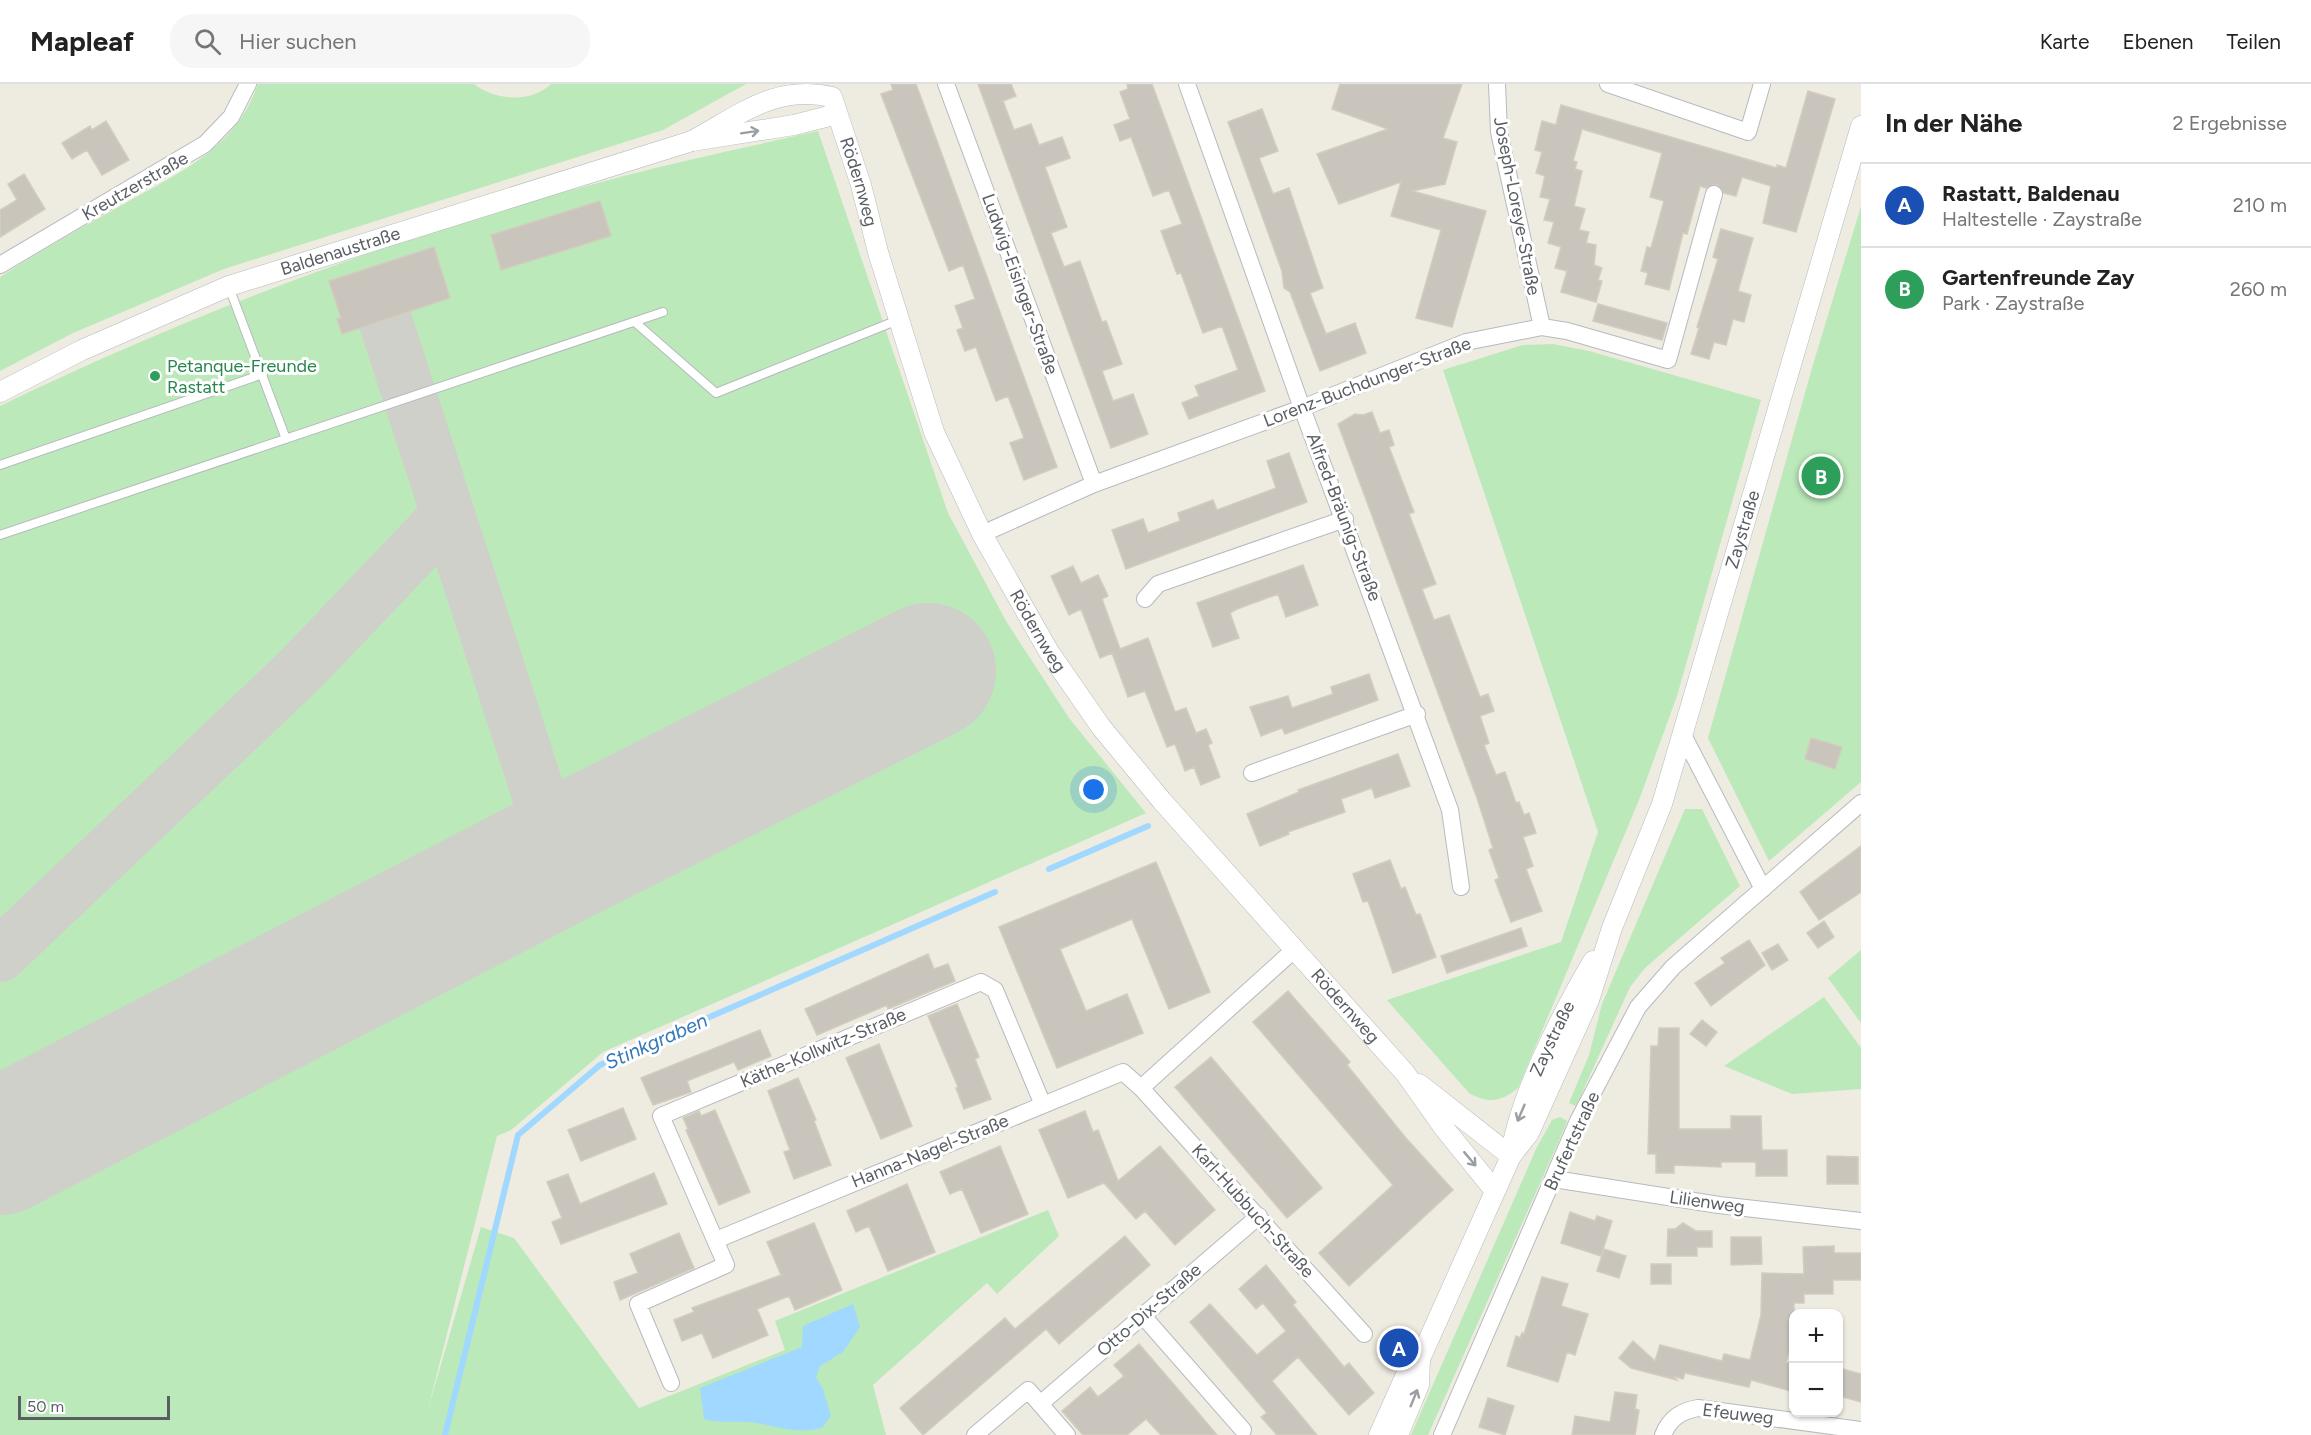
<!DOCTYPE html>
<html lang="de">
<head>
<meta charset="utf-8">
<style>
  body { margin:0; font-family:Figtree,sans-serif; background:#f6f6f6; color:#222 }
  .controls { position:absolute; right:18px; bottom:18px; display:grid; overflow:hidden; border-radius:12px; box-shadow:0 2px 4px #0004 }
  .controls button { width:54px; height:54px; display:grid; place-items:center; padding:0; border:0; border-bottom:2px solid #e0e0e0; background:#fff; color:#222; font:30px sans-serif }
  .scale { position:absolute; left:18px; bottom:15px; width:152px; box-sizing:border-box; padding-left:6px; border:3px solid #595e63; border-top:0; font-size:16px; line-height:21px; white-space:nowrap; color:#595e63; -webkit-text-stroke:4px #fff; paint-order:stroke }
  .you { position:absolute; left:1094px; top:706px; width:21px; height:21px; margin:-15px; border:4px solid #fff; border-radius:50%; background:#1a73e8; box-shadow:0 0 0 9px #1a73e833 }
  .badge { display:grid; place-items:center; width:39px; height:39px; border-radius:50%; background:#fa261a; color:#fff; font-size:20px; font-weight:700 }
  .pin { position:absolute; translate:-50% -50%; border:3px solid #fff; box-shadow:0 2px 6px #0006 }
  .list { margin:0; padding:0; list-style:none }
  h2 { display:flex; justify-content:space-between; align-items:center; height:78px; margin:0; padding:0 24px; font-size:26px }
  h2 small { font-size:20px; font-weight:400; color:#767676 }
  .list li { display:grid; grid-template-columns:39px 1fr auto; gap:18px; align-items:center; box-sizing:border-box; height:84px; padding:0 24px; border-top:2px solid #e0e0e0 }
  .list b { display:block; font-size:22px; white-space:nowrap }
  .list p { margin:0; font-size:20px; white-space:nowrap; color:#767676 }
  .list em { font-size:20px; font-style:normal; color:#767676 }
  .icon { flex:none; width:33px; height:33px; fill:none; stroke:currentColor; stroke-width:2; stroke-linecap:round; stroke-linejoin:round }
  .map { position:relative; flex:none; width:1861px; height:1351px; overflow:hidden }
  header { display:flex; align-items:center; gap:36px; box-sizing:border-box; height:84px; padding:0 30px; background:#fff; border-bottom:2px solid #e0e0e0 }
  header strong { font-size:28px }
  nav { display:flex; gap:33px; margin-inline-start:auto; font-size:21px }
  .search { width:420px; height:54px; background:#f6f6f6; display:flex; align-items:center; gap:15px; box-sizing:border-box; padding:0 21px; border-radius:24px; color:#767676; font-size:22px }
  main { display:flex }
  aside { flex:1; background:#fff }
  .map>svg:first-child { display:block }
</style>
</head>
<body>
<header>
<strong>Mapleaf</strong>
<div class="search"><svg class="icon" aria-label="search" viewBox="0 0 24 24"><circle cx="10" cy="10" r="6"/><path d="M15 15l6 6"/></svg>Hier suchen</div>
<nav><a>Karte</a><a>Ebenen</a><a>Teilen</a></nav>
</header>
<main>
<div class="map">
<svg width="1861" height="1351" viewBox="0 0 1861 1351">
  <rect width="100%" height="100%" fill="#eeebe0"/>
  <!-- green -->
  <path fill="#bbe9ba" d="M 258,0 L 474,0 C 495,16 530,20 551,0 L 746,0 L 663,46 L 224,185 L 73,249 L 0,287 L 0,193 C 40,167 81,144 122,121 C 178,89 235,66 258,0 Z
    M 818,47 L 948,429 L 1006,537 L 1069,634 L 1146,729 L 603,968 L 511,1046 L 497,1052 L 428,1325 L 481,1143 L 514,1154 L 639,1324 L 785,1266 L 775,1237 L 1048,1126 L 1059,1152 L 997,1210 L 987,1199 L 873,1301 L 886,1351 L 0,1351 L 0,322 C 198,226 411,147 624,92 C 688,75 753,62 818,47 Z
    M 1861,122 L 1861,698 L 1769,777 L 1708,654 L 1812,284 Z
    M 1553,260 L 1589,267 L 1761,316 L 1677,612 L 1639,716 L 1518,1004 C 1501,1018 1488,1020 1469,1009 L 1387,916 L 1561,858 L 1598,748 L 1443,286 L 1523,261 Z
    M 1685,725 L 1702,725 L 1740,802 L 1645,884 L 1630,903 L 1576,1022 L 1569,1019 L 1589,971 L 1602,920 Z
    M 1861,866 L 1861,939 L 1828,894 Z
    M 1824,913 L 1861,964 L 1861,1005 L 1792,1010 L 1724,982 Z
    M 1560,1033 L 1567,1037 L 1565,1043 L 1428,1351 L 1411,1351 L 1536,1065 L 1552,1036 Z"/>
  <!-- water -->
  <path fill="#a0d8ff" d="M 853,1220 L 860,1243 L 843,1268 L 820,1282 L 816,1293 L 823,1305 L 831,1332 L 822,1344 C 799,1350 779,1343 757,1339 C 739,1336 722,1340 704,1335 L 700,1304 L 802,1263 L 803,1242 Z"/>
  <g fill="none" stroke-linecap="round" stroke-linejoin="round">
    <!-- stream -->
    <path stroke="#a0d8ff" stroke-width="6" d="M 1049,785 L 1148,742
      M 445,1351 L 518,1051 L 600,981 L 995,808"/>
    <!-- taxiway -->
    <path stroke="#d0d0ca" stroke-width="54" d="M 385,236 L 559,773
      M 0,871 L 301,585 L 448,431"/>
    <!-- runway -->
    <path stroke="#d0d0ca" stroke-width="136" d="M 0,1063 L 559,773 L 928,587"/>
  </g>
  <!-- building -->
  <path fill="#c9c5bd" stroke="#d3ccbe" stroke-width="1.5" d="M 891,0 L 916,0 L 1057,383 L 1024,396 L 1010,359 L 1024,354 L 1008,312 L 996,317 L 976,263 L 965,267 L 957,246 L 963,244 L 955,222 L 975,215 L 963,181 L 949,187 L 881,10 L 893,6 Z
    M 978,0 L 1011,0 L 1016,12 L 1003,17 L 1014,46 L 1031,40 L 1039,61 L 1062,53 L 1070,74 L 1045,83 L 1067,143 L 1051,149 L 1064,183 L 1080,177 L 1102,238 L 1106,237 L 1122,280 L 1102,287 L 1113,317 L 1133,310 L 1148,350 L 1111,364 Z
    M 1127,0 L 1152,0 L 1265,307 L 1189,335 L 1182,319 L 1199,312 L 1195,302 L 1238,286 L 1222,242 L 1203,249 L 1181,189 L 1177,190 L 1161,147 L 1182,140 L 1169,106 L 1153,112 L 1131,53 L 1120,57 L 1114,41 L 1130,35 L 1120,8 L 1128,5 Z
    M 1340,0 L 1462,0 L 1443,54 L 1457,58 L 1445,100 L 1412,107 L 1486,127 L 1452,243 L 1416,234 L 1441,146 L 1391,132 L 1401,98 L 1339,120 L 1317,70 L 1388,45 L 1332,25 Z
    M 1808,7 L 1835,15 L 1796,148 L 1763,139 L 1771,102 L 1742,93 L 1736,112 L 1724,109 L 1717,100 L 1706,104 L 1700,102 L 1687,150 L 1683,149 L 1669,206 L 1645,200 L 1648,189 L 1641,187 L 1647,163 L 1651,164 L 1664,117 L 1650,113 L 1662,69 L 1582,45 L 1573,77 L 1577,78 L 1575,85 L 1582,87 L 1574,122 L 1585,125 L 1579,146 L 1589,148 L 1586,159 L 1596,161 L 1594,181 L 1602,184 L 1598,196 L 1602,197 L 1596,218 L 1561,208 L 1567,187 L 1555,184 L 1561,163 L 1548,159 L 1554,138 L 1544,136 L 1550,115 L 1540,113 L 1545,92 L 1536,89 L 1542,68 L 1535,66 L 1542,37 L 1556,41 L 1561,21 L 1777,84 L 1777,81 L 1786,84 Z
    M 1262,25 L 1278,67 L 1259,74 L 1273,110 L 1289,104 L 1323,204 L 1310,209 L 1326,250 L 1355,239 L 1366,269 L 1320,287 L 1290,208 L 1284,204 L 1282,187 L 1228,38 Z
    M 106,37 L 129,76 L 102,91 L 87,66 L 72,75 L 62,59 L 90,42 L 92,46 Z
    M 24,90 L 45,125 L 0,153 L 0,126 L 17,116 L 8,100 Z
    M 600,117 L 611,152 L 501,186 L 491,151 Z
    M 1721,145 L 1753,154 L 1738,207 L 1751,211 L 1744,238 L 1733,235 L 1726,261 L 1714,258 L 1709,275 L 1691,270 L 1699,244 L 1697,243 L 1718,175 L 1713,173 Z
    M 434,163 L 450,214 L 342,250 L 337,235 L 341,234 L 329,197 Z
    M 1598,220 L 1667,239 L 1662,256 L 1593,237 Z
    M 1372,328 L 1380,349 L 1389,346 L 1394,361 L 1389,363 L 1414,428 L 1409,430 L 1436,500 L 1422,505 L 1434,536 L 1449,531 L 1480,613 L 1488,610 L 1494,627 L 1480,632 L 1489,659 L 1484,661 L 1496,691 L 1505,688 L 1516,719 L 1519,718 L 1524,731 L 1529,729 L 1536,749 L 1523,753 L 1533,782 L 1526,785 L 1542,827 L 1511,838 L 1495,796 L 1499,794 L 1489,766 L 1493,764 L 1477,714 L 1338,340 L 1355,330 L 1363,331 Z
    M 1289,369 L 1307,418 L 1126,485 L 1112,446 L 1143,435 L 1148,449 L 1180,437 L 1178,429 L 1213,416 L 1217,426 L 1276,404 L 1267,377 Z
    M 1303,481 L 1318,521 L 1286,533 L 1278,510 L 1237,525 L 1230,529 L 1239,554 L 1213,563 L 1197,519 Z
    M 1073,482 L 1081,499 L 1098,491 L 1108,512 L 1102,515 L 1120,565 L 1148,554 L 1175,628 L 1186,624 L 1196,649 L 1206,645 L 1212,659 L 1208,661 L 1220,693 L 1201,701 L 1194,683 L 1185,687 L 1175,660 L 1167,663 L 1145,607 L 1128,613 L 1112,569 L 1100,574 L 1081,525 L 1069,531 L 1051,492 Z
    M 1369,590 L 1378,616 L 1285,650 L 1282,644 L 1261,652 L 1250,623 L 1288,612 L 1292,624 L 1333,610 L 1331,603 Z
    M 1811,654 L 1842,663 L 1835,685 L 1805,675 Z
    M 1398,670 L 1410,702 L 1375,714 L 1372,704 L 1341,715 L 1345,728 L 1288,748 L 1289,750 L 1260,762 L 1247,730 L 1299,708 L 1298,706 Z
    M 1861,762 L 1861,808 L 1819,836 L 1800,808 Z
    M 1390,776 L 1401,805 L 1405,803 L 1416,831 L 1420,830 L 1436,873 L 1393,889 L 1368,817 L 1363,818 L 1353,790 Z
    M 1156,778 L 1210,908 L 1169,925 L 1132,835 L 1060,865 L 1086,927 L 1127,910 L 1143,949 L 1057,984 L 999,843 Z
    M 1824,837 L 1834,853 L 1818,864 L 1807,849 Z
    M 1521,844 L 1527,862 L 1447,889 L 1441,872 Z
    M 1749,856 L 1765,881 L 1711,922 L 1695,899 L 1725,879 L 1721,874 Z
    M 1778,860 L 1788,876 L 1772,886 L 1762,869 Z
    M 928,870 L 934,885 L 948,880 L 955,897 L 888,925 L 887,921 L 817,951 L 805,925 Z
    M 1288,907 L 1350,978 L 1347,981 L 1405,1053 L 1453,1106 L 1349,1202 L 1319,1169 L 1393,1101 L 1253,938 Z
    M 957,920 L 979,973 L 975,975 L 991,1015 L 964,1025 L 956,1004 L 958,1003 L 928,932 Z
    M 1702,936 L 1717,948 L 1706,962 L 1690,950 Z
    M 1659,944 L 1679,944 L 1679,1045 L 1731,1045 L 1731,1032 L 1761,1032 L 1762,1066 L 1787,1066 L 1787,1092 L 1756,1092 L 1756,1078 L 1721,1078 L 1721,1083 L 1674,1081 L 1674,1089 L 1656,1089 L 1656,1070 L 1648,1070 L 1651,962 L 1658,962 Z
    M 760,946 L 771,972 L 738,986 L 734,978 L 687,997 L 691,1008 L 653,1021 L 641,994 Z
    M 879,960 L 912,1042 L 881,1055 L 846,974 Z
    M 1211,973 L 1322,1104 L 1287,1134 L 1175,1003 Z
    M 798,994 L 816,1036 L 814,1037 L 831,1081 L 794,1095 L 784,1068 L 790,1066 L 768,1007 Z
    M 623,1024 L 636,1055 L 581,1077 L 568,1046 Z
    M 715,1026 L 750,1108 L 719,1121 L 686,1046 L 688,1045 L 683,1034 L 699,1027 L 701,1032 Z
    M 1085,1027 L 1093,1048 L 1098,1046 L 1118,1097 L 1160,1062 L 1215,1126 L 1175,1161 L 1145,1127 L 1136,1135 L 1104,1099 L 1068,1114 L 1039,1046 Z
    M 1000,1062 L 1028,1130 L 981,1149 L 962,1105 L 950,1110 L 940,1088 Z
    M 1827,1072 L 1858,1073 L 1858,1100 L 1827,1100 Z
    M 654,1089 L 667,1120 L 561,1160 L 552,1138 L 562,1134 L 547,1098 L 568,1090 L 580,1120 Z
    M 907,1100 L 935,1168 L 888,1187 L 869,1142 L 856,1148 L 847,1127 Z
    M 1570,1128 L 1595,1137 L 1597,1132 L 1612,1137 L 1601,1172 L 1561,1159 Z
    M 814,1139 L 842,1206 L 795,1226 L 789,1212 L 757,1225 L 768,1251 L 713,1274 L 702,1249 L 682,1257 L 674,1236 L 694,1228 L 692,1224 L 781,1191 L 767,1158 Z
    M 1683,1139 L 1696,1147 L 1712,1147 L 1712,1163 L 1697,1163 L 1697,1172 L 1667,1172 L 1668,1145 L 1675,1145 Z
    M 679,1149 L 694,1184 L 620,1216 L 614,1198 L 638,1189 L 630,1170 Z
    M 1125,1152 L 1150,1181 L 1059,1260 L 1046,1245 L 923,1351 L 900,1324 L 1005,1234 L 1015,1245 Z
    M 1731,1153 L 1761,1153 L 1762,1180 L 1731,1181 Z
    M 1834,1162 L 1834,1169 L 1861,1169 L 1861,1196 L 1833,1196 L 1833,1210 L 1804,1210 L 1804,1219 L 1794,1219 L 1794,1250 L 1786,1278 L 1794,1281 L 1794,1308 L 1751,1296 L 1749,1303 L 1685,1289 L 1683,1295 L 1673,1292 L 1677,1296 L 1631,1284 L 1619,1274 L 1633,1257 L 1655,1277 L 1660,1261 L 1722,1277 L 1724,1270 L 1750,1276 L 1761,1231 L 1762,1189 L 1804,1190 L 1803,1163 Z
    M 1604,1165 L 1626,1172 L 1619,1194 L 1597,1187 Z
    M 1651,1180 L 1671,1180 L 1671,1200 L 1651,1200 Z
    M 1266,1181 L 1296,1218 L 1293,1221 L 1344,1283 L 1349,1279 L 1374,1309 L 1349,1331 L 1298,1273 L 1272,1297 L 1317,1351 L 1277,1351 L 1261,1333 L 1267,1329 L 1190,1238 L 1210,1220 L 1257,1271 L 1286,1247 L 1263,1219 L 1256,1225 L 1239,1205 Z
    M 1542,1193 L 1568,1200 L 1561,1222 L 1588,1230 L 1575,1271 L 1567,1268 L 1558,1298 L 1507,1282 L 1516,1252 L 1520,1254 L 1522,1249 L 1524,1250 Z
    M 1139,1260 L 1195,1325 L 1217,1351 L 1161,1351 L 1146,1335 L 1127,1351 L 1083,1351 L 1062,1327 L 1090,1303 L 1098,1313 L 1124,1292 L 1114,1281 Z
    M 1839,1284 L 1861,1290 L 1861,1318 L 1839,1312 Z
    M 1615,1308 L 1637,1311 L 1635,1325 L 1639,1326 L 1635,1351 L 1572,1351 L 1575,1332 L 1610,1338 Z
    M 1488,1314 L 1514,1322 L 1505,1351 L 1479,1343 Z"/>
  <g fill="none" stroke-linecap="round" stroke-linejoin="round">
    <defs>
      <path id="service" d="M 229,203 L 286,355
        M 636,239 L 716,309 L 898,236
        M 0,381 L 263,290
        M 0,451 L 663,228"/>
      <path id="minor" d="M 946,0 L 1094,400
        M 1187,0 L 1302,324 L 1450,726 L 1461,803
        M 1497,0 L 1499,48 L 1542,243
        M 1608,0 L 1748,48 L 1762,0
        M 0,181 L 205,60 L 231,33 L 248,0
        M 982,450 L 1094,400 L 1302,324 L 1466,258 L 1542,243 L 1567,247 L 1668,276 L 1714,110
        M 1145,515 L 1158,500 L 1345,435
        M 1683,651 L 1763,805
        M 1252,689 L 1417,630
        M 1141,1004 L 1364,1250
        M 1554,1095 L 1719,1121 L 1861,1137
        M 716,1156 L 1123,988 L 1141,1004 L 1295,865
        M 1143,1232 L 1243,1346
        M 671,1299 L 638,1220 L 726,1181 L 661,1032 L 981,898 L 995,906 L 1043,1021
        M 1040,1320 L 1259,1132
        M 975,1351 L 1028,1306 L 1067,1351
        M 1442,1351 L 1578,1037 L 1638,923 L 1673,883 L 1861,719
        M 1663,1351 C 1670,1334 1681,1327 1698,1324 L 1861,1346"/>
      <g id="tertiary">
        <path id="s1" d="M 692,57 C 740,31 775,0 832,13 L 861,101 L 878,168 L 934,348 L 982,450 L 1049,568 L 1101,643 L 1162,717 L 1405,989 L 1444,1044 L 1495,1107"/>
        <path id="s2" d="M 0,308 L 82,266 L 229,202 L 692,57 L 794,41 L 837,30"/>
        <path d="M 1419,1000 L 1511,1072"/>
        <path id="s3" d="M 1511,1070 C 1520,1011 1563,928 1593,877"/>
        <path id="s4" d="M 1379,1351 L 1405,1293 L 1420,1275 L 1511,1072 L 1529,1049 L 1589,916 L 1612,844 L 1662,720 L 1861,42"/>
        <path d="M 1398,1351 L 1419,1301 L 1420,1275"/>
      </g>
    </defs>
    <!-- service casing -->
    <use href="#service" stroke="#b6babf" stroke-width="10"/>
    <!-- minor casing -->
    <use href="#minor" stroke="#b6babf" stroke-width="18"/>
    <!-- tertiary casing -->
    <use href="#tertiary" stroke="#b6babf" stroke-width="21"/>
    <!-- service -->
    <use href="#service" stroke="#fff" stroke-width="8"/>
    <!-- minor -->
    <use href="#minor" stroke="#fff" stroke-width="16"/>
    <!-- tertiary -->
    <use href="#tertiary" stroke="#fff" stroke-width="20"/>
  </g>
  <!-- one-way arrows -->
  <defs><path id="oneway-shaft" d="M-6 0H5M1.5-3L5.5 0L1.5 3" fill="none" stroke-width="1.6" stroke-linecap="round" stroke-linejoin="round" transform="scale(1.5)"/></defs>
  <g stroke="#9b9ea1">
    <use href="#oneway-shaft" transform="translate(750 48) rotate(-9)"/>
    <use href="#oneway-shaft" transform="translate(1521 1029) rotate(113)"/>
    <use href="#oneway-shaft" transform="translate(1470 1075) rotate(50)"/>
    <use href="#oneway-shaft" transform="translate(1414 1314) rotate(-68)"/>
  </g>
  <!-- markers -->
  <circle fill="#2e9e5b" stroke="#fff" stroke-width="2" cx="155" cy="292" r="6"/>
  <g text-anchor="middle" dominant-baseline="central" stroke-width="6" stroke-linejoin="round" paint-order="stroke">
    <!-- street labels -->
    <g font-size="18" fill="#595e63" stroke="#fff">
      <text stroke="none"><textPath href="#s1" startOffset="240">Rödernweg</textPath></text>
      <text transform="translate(135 102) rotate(-30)">Kreutzerstraße</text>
      <text transform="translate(1517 122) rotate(79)">Joseph-Loreye-Straße</text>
      <text stroke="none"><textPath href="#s2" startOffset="369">Baldenaustraße</textPath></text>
      <text transform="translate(1020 200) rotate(70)">Ludwig-Eisinger-Straße</text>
      <text transform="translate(1367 298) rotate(-21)">Lorenz-Buchdunger-Straße</text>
      <text transform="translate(1344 433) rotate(69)">Alfred-Bräunig-Straße</text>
      <text stroke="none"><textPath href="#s4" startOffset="980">Zaystraße</textPath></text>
      <text stroke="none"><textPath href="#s1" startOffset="726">Rödernweg</textPath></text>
      <text stroke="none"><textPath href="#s1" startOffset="1212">Rödernweg</textPath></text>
      <text stroke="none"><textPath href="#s3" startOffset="123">Zaystraße</textPath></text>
      <text transform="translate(823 964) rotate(-23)">Käthe-Kollwitz-Straße</text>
      <text transform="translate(1572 1057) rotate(-65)">Brufertstraße</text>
      <text transform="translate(930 1067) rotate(-22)">Hanna-Nagel-Straße</text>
      <text transform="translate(1707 1118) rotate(8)">Lilienweg</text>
      <text transform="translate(1253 1127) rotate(48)">Karl-Hubbuch-Straße</text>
      <text transform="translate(1149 1226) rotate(-41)">Otto-Dix-Straße</text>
      <text transform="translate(1738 1330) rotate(7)">Efeuweg</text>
    </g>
    <!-- leisure labels -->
    <g font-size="18" fill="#27864d" stroke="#fff" text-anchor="start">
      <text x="167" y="282">Petanque-Freunde<tspan x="167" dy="21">Rastatt</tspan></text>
    </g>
    <!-- water labels -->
    <g font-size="20" font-style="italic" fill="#3278bb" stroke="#fff">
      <text transform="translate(656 957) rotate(-24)">Stinkgraben</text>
    </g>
  </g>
</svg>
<div class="controls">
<button>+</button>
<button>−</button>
</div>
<div class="scale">50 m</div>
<div class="you"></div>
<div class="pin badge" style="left:1399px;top:1264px;background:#1a4fb4">A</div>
<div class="pin badge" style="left:1821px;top:392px;background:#2e9e5b">B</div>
</div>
<aside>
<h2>In der Nähe<small>2 Ergebnisse</small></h2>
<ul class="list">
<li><span class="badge" style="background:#1a4fb4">A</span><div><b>Rastatt, Baldenau</b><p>Haltestelle · Zaystraße</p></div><em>210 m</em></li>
<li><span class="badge" style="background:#2e9e5b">B</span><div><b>Gartenfreunde Zay</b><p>Park · Zaystraße</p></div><em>260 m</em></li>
</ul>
</aside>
</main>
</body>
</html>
